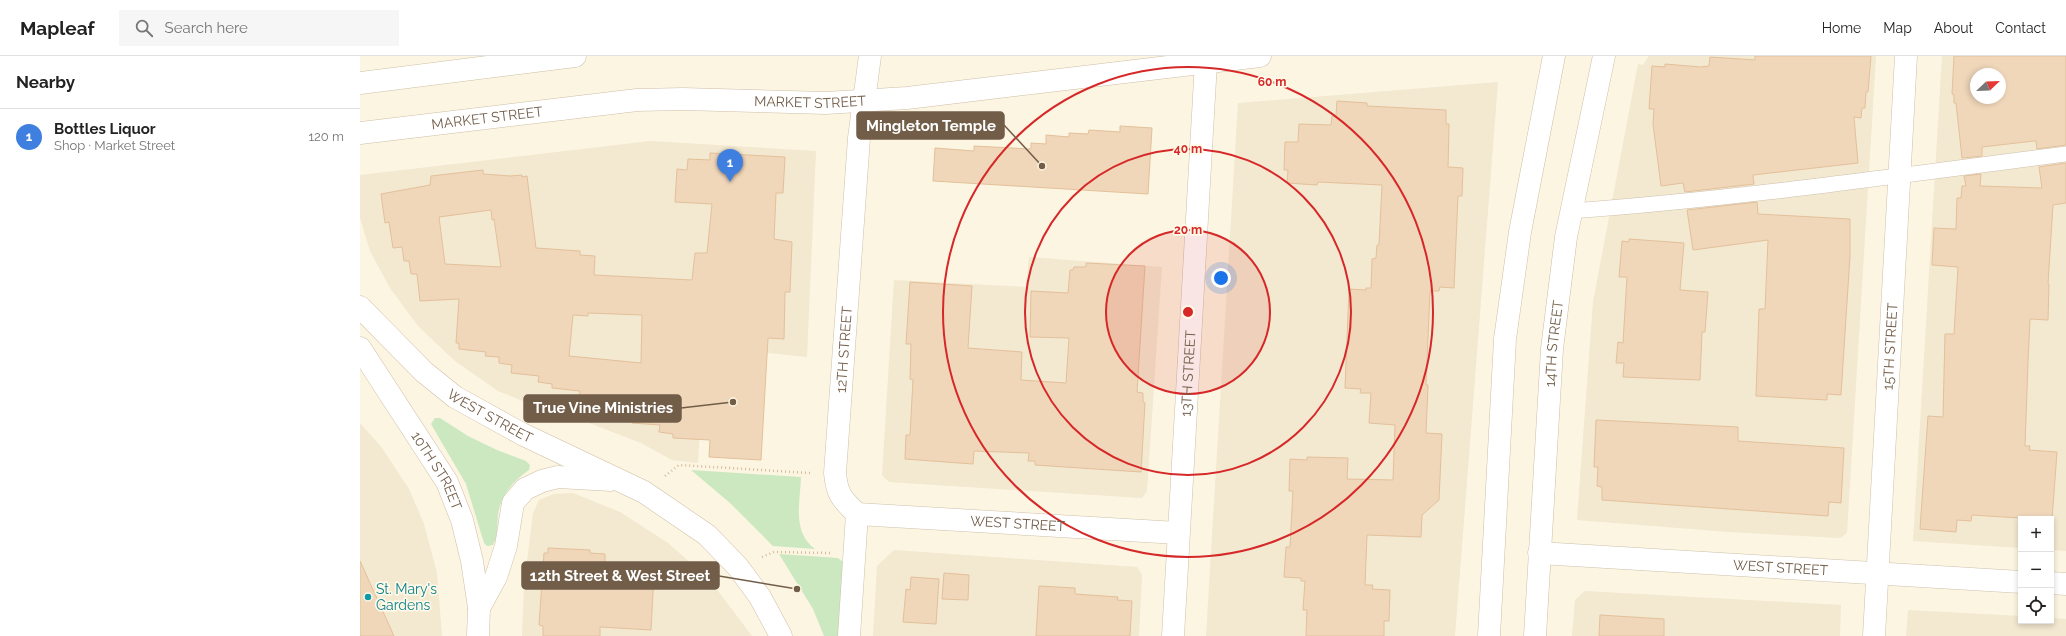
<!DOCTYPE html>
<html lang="en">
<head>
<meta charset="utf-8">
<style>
  body { margin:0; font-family:Raleway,sans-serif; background:#f6f6f6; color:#222 }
  .controls { position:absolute; right:12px; bottom:12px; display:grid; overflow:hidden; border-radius:0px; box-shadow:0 2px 6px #0003 }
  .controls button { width:36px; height:36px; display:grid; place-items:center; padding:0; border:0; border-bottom:1px solid #e0e0e0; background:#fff; color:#222; font:20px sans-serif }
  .compass { position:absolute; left:1610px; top:12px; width:36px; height:36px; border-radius:50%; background:#fff; box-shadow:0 2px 6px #0003; rotate:67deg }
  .you { position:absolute; left:861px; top:222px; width:14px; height:14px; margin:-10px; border:3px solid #fff; border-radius:50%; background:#1a73e8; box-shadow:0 0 0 6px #1a73e833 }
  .badge { display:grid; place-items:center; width:26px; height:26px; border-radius:50%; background:#794d33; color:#fff; font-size:13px; font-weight:700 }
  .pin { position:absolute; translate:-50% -33px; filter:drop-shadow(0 1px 2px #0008) }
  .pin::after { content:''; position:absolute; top:21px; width:14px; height:12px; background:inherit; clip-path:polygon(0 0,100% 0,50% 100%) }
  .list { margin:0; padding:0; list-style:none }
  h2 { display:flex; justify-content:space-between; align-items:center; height:52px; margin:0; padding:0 16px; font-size:17px }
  h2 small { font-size:13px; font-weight:400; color:#767676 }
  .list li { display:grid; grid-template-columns:26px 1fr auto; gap:12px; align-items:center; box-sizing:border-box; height:56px; padding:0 16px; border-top:1px solid #e0e0e0 }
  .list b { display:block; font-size:15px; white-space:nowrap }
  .list p { margin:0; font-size:13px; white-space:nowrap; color:#767676 }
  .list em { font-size:13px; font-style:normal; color:#767676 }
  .icon { flex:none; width:22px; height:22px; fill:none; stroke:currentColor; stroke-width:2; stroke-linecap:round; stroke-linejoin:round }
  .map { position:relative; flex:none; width:1706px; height:580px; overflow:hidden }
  header { display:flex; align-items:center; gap:24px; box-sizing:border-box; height:56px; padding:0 20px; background:#fff; border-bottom:1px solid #e0e0e0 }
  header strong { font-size:19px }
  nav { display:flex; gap:22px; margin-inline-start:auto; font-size:14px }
  .search { width:280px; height:36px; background:#f6f6f6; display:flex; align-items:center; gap:10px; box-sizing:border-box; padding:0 14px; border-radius:0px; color:#767676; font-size:15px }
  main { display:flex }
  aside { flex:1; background:#fff }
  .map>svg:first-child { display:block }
</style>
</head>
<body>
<header>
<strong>Mapleaf</strong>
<div class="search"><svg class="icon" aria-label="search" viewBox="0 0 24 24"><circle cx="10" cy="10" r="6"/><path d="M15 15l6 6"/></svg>Search here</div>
<nav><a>Home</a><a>Map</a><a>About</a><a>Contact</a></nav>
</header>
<main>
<aside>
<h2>Nearby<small></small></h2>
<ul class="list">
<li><span class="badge" style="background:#3f7fe0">1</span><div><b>Bottles Liquor</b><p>Shop · Market Street</p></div><em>120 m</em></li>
</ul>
</aside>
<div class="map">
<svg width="1706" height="580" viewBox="0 0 1706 580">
  <rect width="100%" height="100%" fill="#fcf5e1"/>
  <!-- residential -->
  <path fill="#f3e8d0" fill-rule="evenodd" d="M 1289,0 L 1516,0 L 1487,477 L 1480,482 L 1369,476 L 1217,464 L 1233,246 L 1278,8 L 1283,9 Z
    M 1582,0 L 1706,0 L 1706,495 L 1691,494 L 1691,463 L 1661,463 L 1661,492 L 1553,485 ZM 1616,18 L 1640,18 L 1640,42 L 1616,42 Z
    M 1138,26 L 1095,580 L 846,580 L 878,47 Z
    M 290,85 L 456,95 L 447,301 L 345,290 L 338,407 L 312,404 L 281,387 L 229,367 L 180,352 L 138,335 L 95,305 L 58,270 L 30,232 L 10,195 L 0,162 L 0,119 Z
    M 669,201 L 802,211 L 787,435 L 782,442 L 529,426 L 522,419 L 534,224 L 666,231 Z
    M 0,367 L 22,392 L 49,433 L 64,468 L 77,517 L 82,580 L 0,580 Z
    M 213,437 L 260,456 L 308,487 L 349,523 L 392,580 L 162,580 L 164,530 L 173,457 L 179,444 L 194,438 Z
    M 534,494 L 777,511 L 782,519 L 779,580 L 513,580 L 517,510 Z
    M 1225,535 L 1481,549 L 1480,580 L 1212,580 L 1215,544 Z
    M 1548,554 L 1661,560 L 1661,565 L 1691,565 L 1691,562 L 1706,563 L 1706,580 L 1546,580 Z"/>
  <!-- green -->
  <path fill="#cbe8c1" d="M 75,362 L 80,362 L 108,380 L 137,394 L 166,405 L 170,409 L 169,414 C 154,424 140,440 138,459 C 137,469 138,480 133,489 L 127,490 L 124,487 L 106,428 L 71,368 Z
    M 331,414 L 441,421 C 440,447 432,476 455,493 L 413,490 L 370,447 Z
    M 419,498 L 478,502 L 483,506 L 479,580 L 464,580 L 453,553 Z"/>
  <!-- building -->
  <path fill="#f0d7ba" stroke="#e3c09a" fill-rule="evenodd" d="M 1395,0 L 1511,0 L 1508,36 L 1506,36 L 1505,52 L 1502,52 L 1501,62 L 1494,61 L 1498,107 L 1393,119 L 1394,128 L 1325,136 L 1323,127 L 1301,130 L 1293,68 L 1294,53 L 1289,53 L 1292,10 L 1305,11 L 1305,8 L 1341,11 L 1349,10 L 1350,1 L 1395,4 Z
    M 1594,0 L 1706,0 L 1706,89 L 1677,93 L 1676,85 L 1674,85 L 1622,91 L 1622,100 L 1602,102 L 1596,47 L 1594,47 L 1594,39 L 1592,38 ZM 1616,18 L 1640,18 L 1640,42 L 1616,42 Z
    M 977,45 L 1007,47 L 1007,50 L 1086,54 L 1086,68 L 1089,68 L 1088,111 L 1103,112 L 1102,140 L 1098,140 L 1094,232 L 1080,231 L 1079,235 L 1070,235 L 1066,329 L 1068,329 L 1066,377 L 1082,378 L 1079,444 L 1062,459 L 1061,481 L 1007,479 L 1005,529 L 1013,529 L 1012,533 L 1030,534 L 1029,565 L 1024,565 L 1024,580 L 946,580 L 947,554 L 943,554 L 945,525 L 941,525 L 941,522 L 924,521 L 926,491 L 930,491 L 933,435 L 929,435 L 930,403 L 947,404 L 947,401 L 988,402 L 987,423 L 1033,424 L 1035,369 L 1009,367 L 1011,337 L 1000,337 L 1001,333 L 985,332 L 989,233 L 1006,234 L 1006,232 L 1011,232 L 1012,203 L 1016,202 L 1017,189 L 1019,189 L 1022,129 L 958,126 L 957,129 L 927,127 L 928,114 L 924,114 L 925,86 L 938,86 L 939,68 L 971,69 L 972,60 L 976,60 Z
    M 760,70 L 792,72 L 788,138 L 573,125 L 575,92 L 614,95 L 614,90 L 671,93 L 671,87 L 686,88 L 686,79 L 709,81 L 709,77 L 728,78 L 729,74 L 760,76 Z
    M 350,97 L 425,101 L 423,137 L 416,137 L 414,183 L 432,186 L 430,236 L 425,236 L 424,283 L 408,282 L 401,404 L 349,401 L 350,384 L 313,382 L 313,378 L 299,376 L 300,369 L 272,367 L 273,358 L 260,357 L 260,351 L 219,348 L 220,335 L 192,332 L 192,328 L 178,326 L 179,320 L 151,317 L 152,309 L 139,307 L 139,301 L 125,300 L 126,296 L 99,293 L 99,287 L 96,287 L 99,243 L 60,245 L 57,218 L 51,218 L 49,205 L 44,205 L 42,191 L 33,192 L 29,166 L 25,167 L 21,138 L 70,129 L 71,120 L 123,114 L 123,118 L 150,120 L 162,119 L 162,121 L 167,120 L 176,192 L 220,195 L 220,199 L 235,200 L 234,219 L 332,224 L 335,197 L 347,197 L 352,148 L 315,146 L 317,113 L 327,114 L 328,103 L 350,104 ZM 131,154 L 132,164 L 134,163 L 141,211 L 85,208 L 79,161 ZM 228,257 L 282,259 L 281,307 L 209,300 L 213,259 L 228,260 Z
    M 1706,107 L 1706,147 L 1693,149 L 1688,228 L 1689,228 L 1688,264 L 1670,263 L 1668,306 L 1665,390 L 1670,390 L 1669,394 L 1697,396 L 1692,464 L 1612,459 L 1611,465 L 1597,464 L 1596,476 L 1560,473 L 1568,360 L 1583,361 L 1585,278 L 1594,278 L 1598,211 L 1572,209 L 1574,172 L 1596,173 L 1597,142 L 1601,142 L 1602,130 L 1606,130 L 1604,120 L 1621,118 L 1620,130 L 1682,132 L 1679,111 Z
    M 1397,146 L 1398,158 L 1490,163 L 1490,200 L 1481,339 L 1467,338 L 1467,344 L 1396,340 L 1399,253 L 1405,253 L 1408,184 L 1333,194 L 1327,154 Z
    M 1269,183 L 1324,187 L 1320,234 L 1348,236 L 1345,276 L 1342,276 L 1340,324 L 1263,321 L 1264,307 L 1256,307 L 1258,286 L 1263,287 L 1267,221 L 1259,221 L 1262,185 L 1269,186 Z
    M 726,207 L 785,210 L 777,336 L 783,337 L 783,346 L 785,347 L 781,416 L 675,409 L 675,405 L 668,405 L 669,397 L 614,395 L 613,408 L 545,403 L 546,379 L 550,379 L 553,324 L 550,323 L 551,288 L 546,288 L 550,226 L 612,230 L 608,292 L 662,296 L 661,324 L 706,327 L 709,282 L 670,281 L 671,235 L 708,237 L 710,214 L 713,214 L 714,211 L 726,211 Z
    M 1236,364 L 1378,371 L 1378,385 L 1484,392 L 1481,447 L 1469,446 L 1468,460 L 1242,444 L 1242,431 L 1237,430 L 1238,411 L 1234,411 Z
    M 188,492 L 230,494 L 230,497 L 245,498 L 245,513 L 294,516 L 291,574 L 240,571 L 240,580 L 183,580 L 183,570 L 179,569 L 184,497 L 188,497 Z
    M 0,505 L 34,580 L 0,580 Z
    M 584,517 L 609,519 L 608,544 L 582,543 Z
    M 551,521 L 579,523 L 576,568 L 543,566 L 546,533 L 550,534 Z
    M 679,530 L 715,532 L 715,538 L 758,541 L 757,544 L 772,545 L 770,580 L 676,580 Z
    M 1240,559 L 1304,563 L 1304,580 L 1239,580 Z"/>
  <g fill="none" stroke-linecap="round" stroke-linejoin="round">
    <defs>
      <path id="lane" d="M 1211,155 C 1377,143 1542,119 1706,98"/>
      <g id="street">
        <path id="s1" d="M 497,458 L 818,477"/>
        <path id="s2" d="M 1179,497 L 1661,526"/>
        <path d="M 1691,527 L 1706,528"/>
        <path id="s3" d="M 489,580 L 497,458 C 482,443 477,439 475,417 L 499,82 L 510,0"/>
        <path id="s4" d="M 813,580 L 846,6"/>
        <path id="s5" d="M 1514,580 L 1546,0"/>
      </g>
      <g id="secondary">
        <path d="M 0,27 L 215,0"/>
        <path id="s6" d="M 0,77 L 277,44 L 323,43 L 466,47 L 547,42 L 900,0"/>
        <path id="s7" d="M 0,251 L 64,316 L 95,341 L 162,378 L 284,436 L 347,479 L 378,511 L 400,541 L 421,580"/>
        <path id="s8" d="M 0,292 L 87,426 L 102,464 L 112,505 L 119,552 L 118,580"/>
        <path d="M 119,552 L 136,521 L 146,490 L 153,447 L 165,433 L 182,425 L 198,421 L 251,424"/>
        <path d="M 1129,580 L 1145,283 L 1160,176 L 1194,0"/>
        <path id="s9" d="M 1175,580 L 1192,293 L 1206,181 L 1244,0"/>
      </g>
    </defs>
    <!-- lane casing -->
    <use href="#lane" stroke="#cec0ac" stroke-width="16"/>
    <!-- street casing -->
    <use href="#street" stroke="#cec0ac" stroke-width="23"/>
    <!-- secondary casing -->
    <use href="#secondary" stroke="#cfbea7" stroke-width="23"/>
    <!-- path -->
    <path stroke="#d5bb9d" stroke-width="2.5" stroke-dasharray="1 3" stroke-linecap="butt" d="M 305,420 L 319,409 L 451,417
      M 402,501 L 414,496 L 470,497"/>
    <!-- lane -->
    <use href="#lane" stroke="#fff" stroke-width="15"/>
    <!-- street -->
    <use href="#street" stroke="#fff" stroke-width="22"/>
    <!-- secondary -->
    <use href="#secondary" stroke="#fff" stroke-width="22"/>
  </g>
  <!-- distance rings -->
  <circle cx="828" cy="256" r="82" fill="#d62828" fill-opacity=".12"/>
  <g fill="none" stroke="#d62828" stroke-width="2">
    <circle cx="828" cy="256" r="82"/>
    <circle cx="828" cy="256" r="163"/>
    <circle cx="828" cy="256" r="245"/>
  </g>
  <!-- markers -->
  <circle fill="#0f9aa8" stroke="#fff9e7" stroke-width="1.5" cx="8" cy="541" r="4"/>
  <g text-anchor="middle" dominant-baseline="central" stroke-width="3.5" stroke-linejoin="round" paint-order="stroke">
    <!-- street labels -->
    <g font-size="14" fill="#725d49" stroke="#fff9e7">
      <text stroke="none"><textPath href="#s6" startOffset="452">MARKET STREET</textPath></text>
      <text stroke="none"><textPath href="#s6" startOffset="128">MARKET STREET</textPath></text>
      <text stroke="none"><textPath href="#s9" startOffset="293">14TH STREET</textPath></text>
      <text stroke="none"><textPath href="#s5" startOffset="290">15TH STREET</textPath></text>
      <text stroke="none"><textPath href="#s3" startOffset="294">12TH STREET</textPath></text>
      <text stroke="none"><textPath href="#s4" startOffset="263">13TH STREET</textPath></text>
      <text stroke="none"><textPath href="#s7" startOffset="171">WEST STREET</textPath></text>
      <text stroke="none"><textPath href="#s8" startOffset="145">10TH STREET</textPath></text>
      <text stroke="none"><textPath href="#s1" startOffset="161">WEST STREET</textPath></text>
      <text stroke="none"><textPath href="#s2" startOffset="242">WEST STREET</textPath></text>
    </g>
    <!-- culture labels -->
    <g font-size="14" fill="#0d838f" stroke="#fff9e7" text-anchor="start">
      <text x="16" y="533">St. Mary's<tspan x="16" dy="16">Gardens</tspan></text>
    </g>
  </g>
  <circle cx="828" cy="256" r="6" fill="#d62828" stroke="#fff9e7" stroke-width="2"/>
  <g font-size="12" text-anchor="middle" font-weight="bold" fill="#d62828" stroke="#fff9e7" stroke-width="3.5" stroke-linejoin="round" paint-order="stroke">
    <text x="912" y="30">60 m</text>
    <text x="828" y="97">40 m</text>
    <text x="828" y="178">20 m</text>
  </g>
  <!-- callouts -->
  <path fill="none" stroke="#725d49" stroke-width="1.5" d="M682 110L644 69M373 346L321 352M437 533L359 520"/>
  <g fill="#725d49" stroke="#fff9e7" stroke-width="1.5">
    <circle cx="682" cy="110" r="4"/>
    <circle cx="373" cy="346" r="4"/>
    <circle cx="437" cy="533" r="4"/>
  </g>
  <g fill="#725d49" stroke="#725d49" stroke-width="1.5">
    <rect x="497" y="56" width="147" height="27" rx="4"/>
    <rect x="164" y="339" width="157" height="27" rx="4"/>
    <rect x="162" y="506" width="197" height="27" rx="4"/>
  </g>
  <g font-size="15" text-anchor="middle" font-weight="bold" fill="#fff">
    <text x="571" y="75">Mingleton Temple</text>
    <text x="243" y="357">True Vine Ministries</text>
    <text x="260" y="525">12th Street &amp; West Street</text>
  </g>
</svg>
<div class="controls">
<button>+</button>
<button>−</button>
<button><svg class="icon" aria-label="locate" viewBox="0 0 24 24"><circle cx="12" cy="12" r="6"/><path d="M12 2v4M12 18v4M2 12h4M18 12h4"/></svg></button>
</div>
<svg class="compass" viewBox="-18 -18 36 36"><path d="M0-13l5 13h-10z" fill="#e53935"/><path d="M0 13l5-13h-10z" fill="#767676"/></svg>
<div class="you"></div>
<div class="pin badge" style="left:370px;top:126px;background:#3f7fe0">1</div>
</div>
</main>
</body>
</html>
